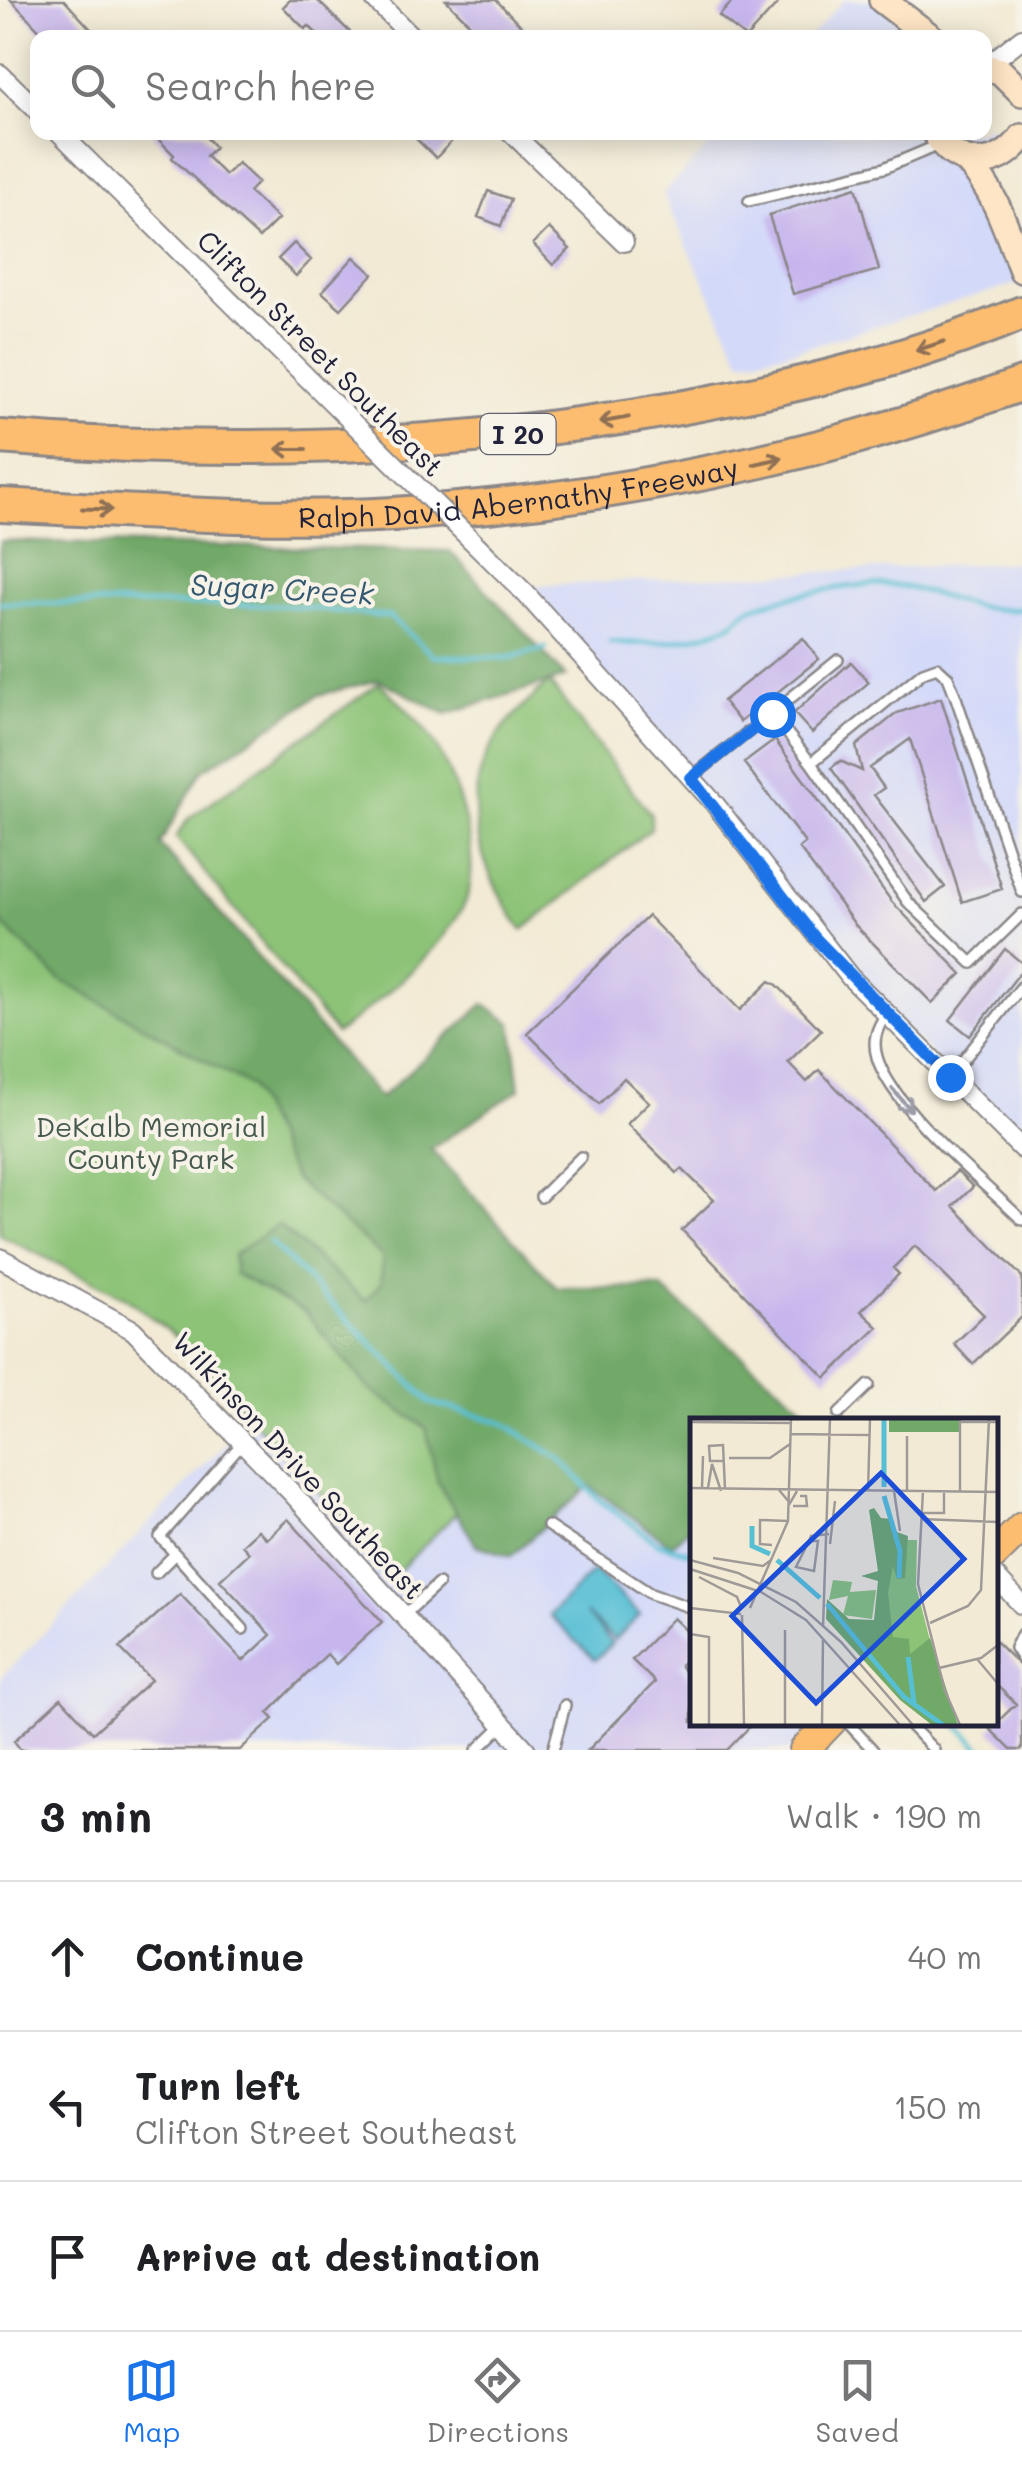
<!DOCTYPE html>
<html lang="en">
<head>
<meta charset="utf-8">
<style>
  body { margin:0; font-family:Mali,sans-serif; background:#f6f6f6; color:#202124 }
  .stop { position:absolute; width:30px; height:30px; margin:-22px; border:8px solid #1a73e8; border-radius:50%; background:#fff }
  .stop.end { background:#1a73e8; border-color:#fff; box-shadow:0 2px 10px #0008 }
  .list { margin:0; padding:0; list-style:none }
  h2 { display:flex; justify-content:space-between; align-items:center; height:130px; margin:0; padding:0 40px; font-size:42px }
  h2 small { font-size:32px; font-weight:400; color:#757577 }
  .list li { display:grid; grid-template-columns:65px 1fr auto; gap:30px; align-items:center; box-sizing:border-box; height:150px; padding:0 40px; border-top:2px solid #e0e0e0 }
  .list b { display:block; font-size:38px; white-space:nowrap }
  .list p { margin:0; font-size:32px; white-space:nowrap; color:#757577 }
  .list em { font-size:32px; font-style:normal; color:#757577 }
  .icon { flex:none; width:55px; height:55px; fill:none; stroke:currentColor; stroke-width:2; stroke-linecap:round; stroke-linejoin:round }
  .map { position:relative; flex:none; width:1022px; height:1750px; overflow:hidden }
  .search { position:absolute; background:#fff; box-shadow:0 5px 25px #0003; left:30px; right:30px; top:30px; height:110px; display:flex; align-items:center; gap:25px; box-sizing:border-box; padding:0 35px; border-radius:20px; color:#757577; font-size:38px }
  .sheet { height:580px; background:#fff }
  nav { display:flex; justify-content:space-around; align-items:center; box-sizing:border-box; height:140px; border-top:2px solid #e0e0e0; background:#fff; font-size:28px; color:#757577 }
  nav a { display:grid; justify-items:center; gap:5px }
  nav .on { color:#1a73e8 }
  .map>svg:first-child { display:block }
</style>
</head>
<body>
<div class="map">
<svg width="1022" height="1750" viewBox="0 0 1022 1750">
  <rect width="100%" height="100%" fill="#f7f3e8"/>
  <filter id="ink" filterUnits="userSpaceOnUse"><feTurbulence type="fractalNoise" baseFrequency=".01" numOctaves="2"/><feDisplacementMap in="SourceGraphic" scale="20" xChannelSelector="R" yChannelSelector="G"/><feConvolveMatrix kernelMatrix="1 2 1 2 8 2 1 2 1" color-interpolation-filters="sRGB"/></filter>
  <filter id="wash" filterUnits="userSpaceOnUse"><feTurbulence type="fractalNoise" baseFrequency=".0048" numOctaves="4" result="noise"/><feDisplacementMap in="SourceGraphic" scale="40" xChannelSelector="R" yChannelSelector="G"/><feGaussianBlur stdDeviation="2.25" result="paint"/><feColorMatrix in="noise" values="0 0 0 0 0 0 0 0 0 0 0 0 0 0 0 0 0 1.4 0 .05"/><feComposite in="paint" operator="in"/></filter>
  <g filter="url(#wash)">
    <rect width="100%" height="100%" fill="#f2ead4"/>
    <!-- built -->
    <path fill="#d3d9f9" d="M 844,0 L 878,0 L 910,37 L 809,38 Z
      M 985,124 L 1009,152 L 980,159 L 1022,282 L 794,351 L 741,360 L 663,194 L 720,133 L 984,132 Z
      M 1022,562 L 1022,1147 L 824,943 L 710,798 L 511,587 Z
      M 611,1356 L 692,1444 L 692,1722 L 839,1723 L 812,1750 L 0,1750 L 0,1679 L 251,1417 L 395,1575 Z"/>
    <!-- green -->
    <path fill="#8cc377" stroke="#577259" stroke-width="2.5" d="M 0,597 L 24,815 L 611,1356 L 395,1575 L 176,1337 L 128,1299 L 0,1235 Z
      M 549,682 L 651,815 L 651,829 L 523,930 C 478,870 452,792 505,726 C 518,710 535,696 549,682 Z
      M 379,683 C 401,703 425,725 440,753 C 460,791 485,869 462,909 C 432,960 382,998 336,1034 L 176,837 L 189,818 Z"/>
    <!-- forest -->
    <path fill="#71a968" stroke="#4a6652" stroke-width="2.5" d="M 0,541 L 450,551 L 566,677 L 446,714 L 379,680 L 319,695 L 202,771 L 160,844 L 380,1098 L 484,1004 L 512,1023 L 520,1089 L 431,1149 L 557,1288 L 661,1288 L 819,1420 L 692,1420 L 692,1526 L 671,1545 L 589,1486 L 511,1556 L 476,1545 L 438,1483 L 426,1428 L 369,1389 L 305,1312 L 235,1274 L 233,1255 L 278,1225 L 366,1301 L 381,1283 L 383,1257 L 294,1179 L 250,1086 L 59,979 L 0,922 Z"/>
    <!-- water -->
    <path fill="#57bfd4" stroke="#3c7088" stroke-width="2.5" d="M 594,1570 L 640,1615 L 615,1640 L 585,1613 L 612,1643 L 595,1660 L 549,1615 Z"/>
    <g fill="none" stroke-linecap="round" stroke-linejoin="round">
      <!-- stream -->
      <path stroke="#57bfd4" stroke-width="5" d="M 0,603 L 283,605 L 390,617 L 434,656 L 508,658 L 546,648
        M 610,642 C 648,646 694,641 730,625 C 736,622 741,614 747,610 C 770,598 839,587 866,585 C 922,579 962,615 1022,609
        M 270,1242 L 431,1403 L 502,1422 L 562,1460 L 599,1500 L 658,1543 L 692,1553
        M 954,1722 L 983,1750"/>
    </g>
    <g id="blocks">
      <!-- building -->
      <path fill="#c7b6ed" d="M 11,0 L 64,0 L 99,38 L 47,38 Z
        M 290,0 L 317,0 L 356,38 L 321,38 L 309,26 L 305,29 L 283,7 Z
        M 446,0 L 496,0 L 533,38 L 484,38 Z
        M 734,0 L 781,0 L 746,38 L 719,16 Z
        M 151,132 L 201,132 L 215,147 L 206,156 L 225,175 L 238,163 L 258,182 L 249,192 L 278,219 L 259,238 L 172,158 L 174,155 Z
        M 409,132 L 441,132 L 451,142 L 436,158 Z
        M 856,187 L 879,270 L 793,294 L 769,215 Z
        M 488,191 L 511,199 L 501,226 L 478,217 Z
        M 549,228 L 570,249 L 553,265 L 533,244 Z
        M 294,243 L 311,260 L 296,276 L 278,259 Z
        M 354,257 L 373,274 L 341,309 L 322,292 Z
        M 803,638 L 819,659 L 740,722 L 723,701 Z
        M 851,662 L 869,682 L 812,733 L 794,713 Z
        M 941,698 L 1002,889 L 962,902 L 910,739 L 870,768 L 884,788 L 874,795 L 945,887 L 926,902 L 831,768 L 840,761 L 862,771 L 856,746 L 897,713 Z
        M 775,740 L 892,902 L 962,974 L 932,1003 L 856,926 L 799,848 L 805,843 L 744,763 Z
        M 648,916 L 740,1010 L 770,981 L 777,985 L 821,1030 L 788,1062 L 807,1082 L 819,1070 L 936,1191 L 957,1171 L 973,1187 L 953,1206 L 1022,1277 L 1022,1317 L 973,1364 L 954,1344 L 984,1315 L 915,1246 L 893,1268 L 899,1274 L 861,1311 L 878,1327 L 826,1378 L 682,1230 L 714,1200 L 682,1169 L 677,1173 L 627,1124 L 649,1102 L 624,1078 L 599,1104 L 527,1033 Z
        M 1005,949 L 1022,963 L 1022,970 L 970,1036 L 950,1020 Z
        M 288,1519 L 382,1622 L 336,1664 L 327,1654 L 268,1713 L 274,1719 L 240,1750 L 21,1750 L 14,1741 L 61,1698 L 93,1733 L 151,1680 L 120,1648 L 180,1594 L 243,1661 L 271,1635 L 220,1580 L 249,1553 L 242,1545 L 258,1530 L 267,1539 Z
        M 673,1618 L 692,1636 L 692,1653 L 680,1665 L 692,1683 L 692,1722 L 754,1722 L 727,1750 L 588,1750 L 655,1682 L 632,1660 Z
        M 994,1640 L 1022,1668 L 1022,1750 L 1011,1750 L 990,1729 L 1016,1704 L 994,1683 Z"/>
    </g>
  </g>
  <g filter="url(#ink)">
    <use href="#blocks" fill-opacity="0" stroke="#8a8688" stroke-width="2.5"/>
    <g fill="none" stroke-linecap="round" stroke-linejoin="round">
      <defs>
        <path id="lane" d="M 749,201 L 884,168 L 941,144
          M 772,714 L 811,763
          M 692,777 L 838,660
          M 1022,892 L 955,695 L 948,677 L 937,667 L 923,672 L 811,763 L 908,902 L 972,963 L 1022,914
          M 886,1014 C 877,1028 872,1040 877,1057 C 891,1107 983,1182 1022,1220
          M 950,1077 L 1022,986
          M 541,1197 L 581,1157
          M 839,1414 L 869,1385
          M 243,1442 L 160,1537 L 243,1629
          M 548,1526 L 651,1594 L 692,1608
          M 156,1573 L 175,1554
          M 403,1616 L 438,1584
          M 1022,1634 L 1015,1648 L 1022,1659
          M 847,1722 L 873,1750
          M 907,1722 L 934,1750
          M 477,1750 L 503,1725
          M 553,1750 L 565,1705"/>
        <path id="street" d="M 375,0 L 413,38
          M 985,67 L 1022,38
          M 0,74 L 38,111
          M 59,132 L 272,343
          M 511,132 L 624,242
          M 525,593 L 714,803 L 850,977 L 1022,1149
          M 0,1258 L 133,1330 L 292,1493 L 526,1750
          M 994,1575 L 1022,1605"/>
        <path id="secondary" d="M 882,0 L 932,38
          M 984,67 L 1000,71 L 1022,93
          M 935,132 C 955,170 999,171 1022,137
          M 967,161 C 996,192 1007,231 1022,270"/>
        <path id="primary" d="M 994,1555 L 1022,1527
          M 804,1750 L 831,1722"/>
        <g id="highway">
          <path d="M 0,437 C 230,456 452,449 679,408 C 796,387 913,359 1022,313"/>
          <path id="s1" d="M 0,505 C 130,511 263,522 394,514 C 610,500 819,458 1022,384"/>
        </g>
      </defs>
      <!-- lane casing -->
      <use href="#lane" stroke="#8a8688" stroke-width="14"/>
      <!-- street casing -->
      <use href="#street" stroke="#8a8688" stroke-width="22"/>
      <!-- secondary casing -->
      <use href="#secondary" stroke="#8a8688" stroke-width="30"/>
      <!-- primary casing -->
      <use href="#primary" stroke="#8a8688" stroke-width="32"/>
      <!-- highway casing -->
      <use href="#highway" stroke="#8a8688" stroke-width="38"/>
      <!-- lane -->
      <use href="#lane" stroke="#fff" stroke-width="9"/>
      <!-- street -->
      <use href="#street" stroke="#fff" stroke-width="18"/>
      <!-- secondary -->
      <use href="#secondary" stroke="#fee5c5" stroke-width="25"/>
      <!-- primary -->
      <use href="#primary" stroke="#fcbd6f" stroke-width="28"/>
      <!-- highway -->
      <use href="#highway" stroke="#fcbd6f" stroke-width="32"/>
      <defs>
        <path id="street-bridge" d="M 272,343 L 525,593"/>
      </defs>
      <!-- street-bridge casing -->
      <use href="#street-bridge" stroke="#8a8688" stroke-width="22" stroke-linecap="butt"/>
      <!-- street-bridge -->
      <use href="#street-bridge" stroke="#fff" stroke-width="18"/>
    </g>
    <!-- one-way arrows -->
    <defs><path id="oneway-shaft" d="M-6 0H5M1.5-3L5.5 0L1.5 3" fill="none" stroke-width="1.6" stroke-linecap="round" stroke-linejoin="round" transform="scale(2.5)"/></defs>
    <g stroke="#8f7055">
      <use href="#oneway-shaft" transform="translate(930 346) rotate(162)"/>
      <use href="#oneway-shaft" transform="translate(614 420) rotate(170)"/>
      <use href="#oneway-shaft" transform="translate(291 449) rotate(180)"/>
      <use href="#oneway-shaft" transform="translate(768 461) rotate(-13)"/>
      <use href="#oneway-shaft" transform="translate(97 509) rotate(2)"/>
    </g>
    <use stroke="#9c9ca7" href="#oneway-shaft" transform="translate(902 1100) rotate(49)"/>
  </g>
  <g fill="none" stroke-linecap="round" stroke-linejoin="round" filter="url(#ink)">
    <!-- route -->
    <path stroke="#1a73e8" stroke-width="12" d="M 772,714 L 691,778 L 815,938 L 950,1077"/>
  </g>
  <g text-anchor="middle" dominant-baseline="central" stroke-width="8" stroke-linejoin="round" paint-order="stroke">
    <!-- shield labels -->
    <rect fill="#f7f3e8" stroke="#62616f" stroke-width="2.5" x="480.5" y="414" width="75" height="40" rx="8"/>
    <g font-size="25" font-weight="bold" fill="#22223b">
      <text x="518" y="434">I 20</text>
    </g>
    <!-- street labels -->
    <g font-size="28" fill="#22223b" stroke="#f7f3e8">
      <text transform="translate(321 353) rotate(45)">Clifton Street Southeast</text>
      <text stroke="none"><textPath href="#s1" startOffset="520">Ralph David Abernathy Freeway</textPath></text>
      <text transform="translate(299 1465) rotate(47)">Wilkinson Drive Southeast</text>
    </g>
    <!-- park labels -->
    <g font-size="28" fill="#475a50" stroke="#f7f3e8">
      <text x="151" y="1126">DeKalb Memorial<tspan x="151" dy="32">County Park</tspan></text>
    </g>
    <!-- water labels -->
    <g font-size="30" font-style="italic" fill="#355971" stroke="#f7f3e8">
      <text transform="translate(282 588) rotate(3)">Sugar Creek</text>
    </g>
  </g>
  <!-- overview -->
  <g transform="translate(690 1418)">
    <rect width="308" height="308" fill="#f2ead4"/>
    <path d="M 191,122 L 227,122 L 226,168 L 254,277 L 192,216 ZM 143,162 L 162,164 L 160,174 L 186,172 L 182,201 L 153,197 L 158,178 L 139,182 Z" fill="#8cc377"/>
    <path d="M 199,1 L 270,1 L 270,14 L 199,14 ZM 184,90 L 191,100 L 202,101 L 204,113 L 218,118 L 215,160 L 207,161 L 203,148 L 198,175 L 203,219 L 219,221 L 220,236 L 240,220 L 268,307 L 242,307 L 210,282 L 136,201 L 137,181 L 159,201 L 184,202 L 188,163 L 171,158 L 188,153 L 179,92 Z" fill="#71a968"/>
    <path fill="none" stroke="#57bfd4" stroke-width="5" d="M 194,1 L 194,69M 194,78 L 210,133 L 209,160M 62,108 L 62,128 L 80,136M 87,142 L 130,180M 137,186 L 214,279 L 253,307M 218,239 L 224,285"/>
    <path fill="none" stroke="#9f9a97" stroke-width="2.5" d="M 270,1 L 270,73M 0,4 L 101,5M 270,4 L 308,4M 101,16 L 180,17M 217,18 L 217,73M 39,40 L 80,40 L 100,26M 33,43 L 20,43 L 19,28 L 33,27 L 35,71M 0,70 L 308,74M 12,70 L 13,38M 18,70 L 22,46 L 31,73M 89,72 L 100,85 L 107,73M 178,73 L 180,1M 204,73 L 210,113M 233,73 L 228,166 L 255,273 L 270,307M 103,88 L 117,88 L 116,78 L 110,78M 231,95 L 254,95 L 254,73M 231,101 L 308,104M 119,123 L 128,123 L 124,153 L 106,149 L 119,123 L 121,118 L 139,116M 140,126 L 145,83M 82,127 L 70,126 L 70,102 L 98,103M 23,140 L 73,148 L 81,142M 0,142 L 48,155 L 106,184 L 151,224 L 223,307M 0,151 L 71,174 L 116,202 L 210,307M 9,159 L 47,179 L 51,189M 0,190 L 51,196M 60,190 L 98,103 L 101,1M 52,197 L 54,307M 240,205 L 278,188 L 291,172 L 299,1M 133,209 L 140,1M 0,216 L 19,219 L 19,307M 287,241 L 308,266M 249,250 L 291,240 L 308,227M 95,307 L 95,212M 132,307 L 133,221"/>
    <path fill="#1d4ed8" fill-opacity="0.15" stroke="#1d4ed8" stroke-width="5" d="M 191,55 L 274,141 L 126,285 L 42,198 Z"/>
    <rect width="308" height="308" fill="none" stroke="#22223b" stroke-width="5"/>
  </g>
</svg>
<div class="stop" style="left:772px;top:714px"></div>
<div class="stop end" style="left:950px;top:1077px"></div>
<div class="search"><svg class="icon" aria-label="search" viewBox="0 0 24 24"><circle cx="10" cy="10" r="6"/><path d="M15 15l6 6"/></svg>Search here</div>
</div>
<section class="sheet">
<h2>3 min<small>Walk · 190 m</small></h2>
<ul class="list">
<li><svg class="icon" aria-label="ahead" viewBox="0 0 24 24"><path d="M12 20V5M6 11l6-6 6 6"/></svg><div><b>Continue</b></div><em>40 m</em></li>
<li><svg class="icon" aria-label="left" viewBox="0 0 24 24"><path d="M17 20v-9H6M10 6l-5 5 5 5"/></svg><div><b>Turn left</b><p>Clifton Street Southeast</p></div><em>150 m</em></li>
<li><svg class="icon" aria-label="arrive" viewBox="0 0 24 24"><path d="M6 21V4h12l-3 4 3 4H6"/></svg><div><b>Arrive at destination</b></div></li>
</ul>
</section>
<nav>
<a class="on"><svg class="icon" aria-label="map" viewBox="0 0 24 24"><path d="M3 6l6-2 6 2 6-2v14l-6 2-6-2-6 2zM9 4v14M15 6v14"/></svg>Map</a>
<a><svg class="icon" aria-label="directions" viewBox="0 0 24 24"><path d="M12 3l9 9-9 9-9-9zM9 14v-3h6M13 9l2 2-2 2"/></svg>Directions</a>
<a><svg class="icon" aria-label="saved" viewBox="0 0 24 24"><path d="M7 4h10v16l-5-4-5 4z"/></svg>Saved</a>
</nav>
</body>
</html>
